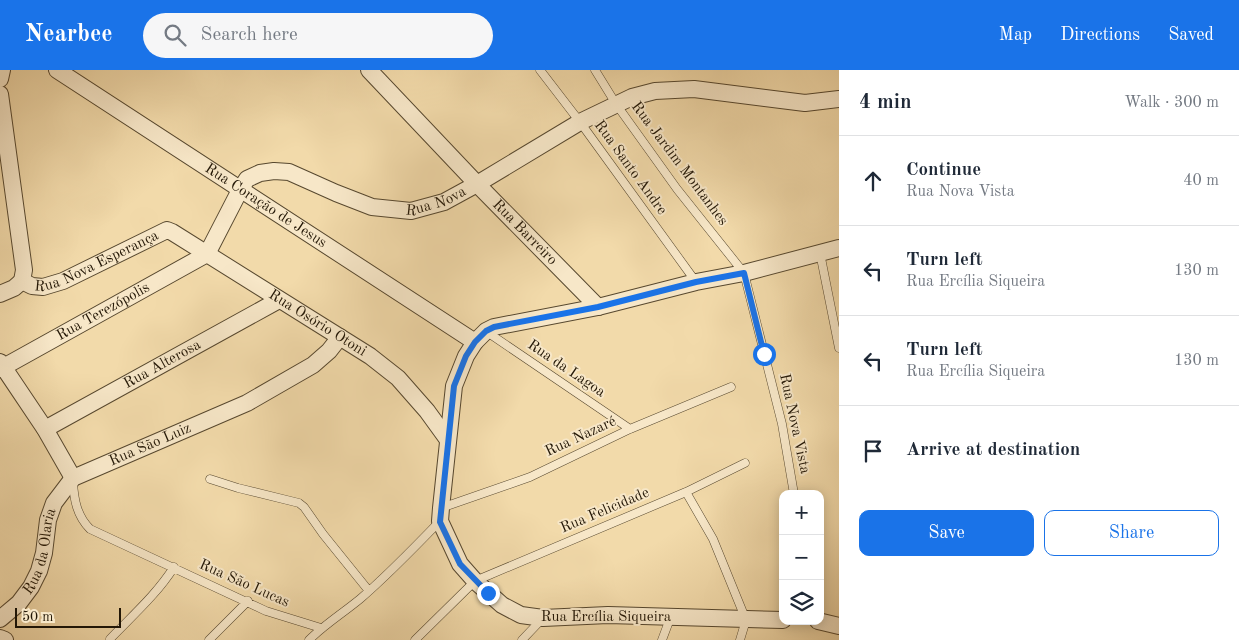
<!DOCTYPE html>
<html lang="en">
<head>
<meta charset="utf-8">
<style>
  body { margin:0; font-family:"Old Standard TT",serif; background:#f6f6f7; color:#1f2937 }
  .controls { position:absolute; right:15px; bottom:15px; display:grid; overflow:hidden; border-radius:10px; box-shadow:0 2px 12px #0003 }
  .controls button { width:45px; height:45px; display:grid; place-items:center; padding:0; border:0; border-bottom:1px solid #e0e1e3; background:#fff; color:#1f2937; font:25px sans-serif }
  .scale { position:absolute; left:15px; bottom:12px; width:106px; box-sizing:border-box; padding-left:5px; border:2px solid #231706; border-top:0; font-size:14px; line-height:18px; white-space:nowrap; color:#231706; -webkit-text-stroke:4px #f7e7c8; paint-order:stroke }
  .stop { position:absolute; width:15px; height:15px; margin:-11px; border:4px solid #1a73e8; border-radius:50%; background:#fff }
  .stop.end { background:#1a73e8; border-color:#fff; box-shadow:0 1px 5px #0008 }
  .list { margin:0; padding:0; list-style:none }
  h2 { display:flex; justify-content:space-between; align-items:center; height:65px; margin:0; padding:0 20px; font-size:21px }
  h2 small { font-size:16px; font-weight:400; color:#747a83 }
  .list li { display:grid; grid-template-columns:32px 1fr auto; gap:15px; align-items:center; box-sizing:border-box; height:90px; padding:0 20px; border-top:1px solid #e0e1e3 }
  .list b { display:block; font-size:19px; white-space:nowrap }
  .list p { margin:0; font-size:16px; white-space:nowrap; color:#747a83 }
  .list em { font-size:16px; font-style:normal; color:#747a83 }
  .actions { display:flex; gap:10px; padding:15px 20px }
  .actions a { flex:1; padding:11px 0; border:1px solid #1a73e8; border-radius:10px; text-align:center; font-size:18px; color:#1a73e8 }
  .actions .main { background:#1a73e8; color:#fff }
  .icon { flex:none; width:28px; height:28px; fill:none; stroke:currentColor; stroke-width:2; stroke-linecap:round; stroke-linejoin:round }
  .map { position:relative; flex:none; width:839px; height:570px; overflow:hidden }
  header { display:flex; align-items:center; gap:30px; box-sizing:border-box; height:70px; padding:0 25px; background:#1a73e8; color:#fff }
  header strong { font-size:24px }
  nav { display:flex; gap:28px; margin-inline-start:auto; font-size:18px }
  .search { width:350px; height:45px; background:#f6f6f7; display:flex; align-items:center; gap:12px; box-sizing:border-box; padding:0 18px; border-radius:28px; color:#747a83; font-size:19px }
  main { display:flex }
  aside { flex:1; background:#fff }
  .map>svg:first-child { display:block }
</style>
</head>
<body>
<header>
<strong>Nearbee</strong>
<div class="search"><svg class="icon" aria-label="search" viewBox="0 0 24 24"><circle cx="10" cy="10" r="6"/><path d="M15 15l6 6"/></svg>Search here</div>
<nav><a>Map</a><a>Directions</a><a>Saved</a></nav>
</header>
<main>
<div class="map">
<svg width="839" height="570" viewBox="0 0 839 570">
  <rect width="100%" height="100%" fill="#f2daaa"/>
  <filter id="stains"><feTurbulence type="fractalNoise" baseFrequency=".004" numOctaves="4"/><feColorMatrix values="0 0 0 0 .2 0 0 0 0 .09 0 0 0 0 .02 0 0 0 .5 -.17"/></filter>
  <radialGradient id="worn" r=".72"><stop offset=".6" stop-color="#630" stop-opacity="0"/><stop offset="1" stop-color="#630" stop-opacity=".3"/></radialGradient>
  <g fill="none" stroke-linecap="round" stroke-linejoin="round">
    <defs>
      <path id="service" d="M 540,0 L 580,52 L 696,212
        M 595,0 L 616,34 L 677,119 L 744,203 L 782,354 L 794,424
        M 820,183 L 839,278
        M 487,262 L 630,359
        M 210,409 L 238,418 L 299,433 L 304,437 L 323,464 L 369,521
        M 73,412 C 74,430 77,446 90,459 L 266,541 L 321,558
        M 686,422 L 713,469 L 746,550 L 740,570
        M 441,438 L 530,407 L 630,359 L 731,317
        M 110,569 C 132,546 157,524 174,497
        M 209,570 L 248,531
        M 309,570 C 324,555 343,543 360,529 C 388,505 414,478 440,451
        M 415,570 L 475,511 L 686,422 L 745,393
        M 522,570 L 543,548
        M 662,570 L 671,546"/>
      <g id="minor">
        <path id="s1" d="M 57,0 L 475,272"/>
        <path id="s2" d="M 369,0 L 477,114 L 598,237"/>
        <path d="M 0,9 L 2,0"/>
        <path d="M 0,24 L 24,200 L 22,211"/>
        <path id="s3" d="M 22,211 L 32,216 L 43,217 L 63,211 L 167,160 L 172,162 L 370,286 L 398,308 L 427,341 L 448,370"/>
        <path d="M 0,224 L 14,218 L 22,211"/>
        <path d="M 0,292 L 45,359 L 73,408"/>
        <path id="s4" d="M 0,299 L 207,184 L 240,120 L 247,109 L 260,103 L 274,101 L 289,102 L 336,123 L 372,137 L 411,141 L 444,132 L 477,114 L 580,52 L 632,27 L 655,21 L 694,19 L 805,33 L 839,29"/>
        <path id="s5" d="M 45,359 L 279,230"/>
        <path id="s6" d="M 0,549 L 19,533 L 31,517 L 39,501 L 44,483 L 48,450 L 54,433 L 73,408 L 247,333 L 313,295 L 329,281 L 340,267"/>
        <path d="M 783,550 L 608,545 L 543,548 L 521,545 L 502,535 L 475,511 L 460,494 L 440,451 L 441,438 L 454,316 L 466,286 L 475,272 L 486,261 L 494,257 L 598,237 L 696,212 L 744,203 L 839,178"/>
        <path d="M 818,551 L 839,556"/>
        <path d="M 0,568 L 5,570"/>
      </g>
    </defs>
    <!-- service casing -->
    <use href="#service" stroke="#57482f" stroke-width="9"/>
    <!-- minor casing -->
    <use href="#minor" stroke="#57482f" stroke-width="18"/>
    <!-- service -->
    <use href="#service" stroke="#f7e7c8" stroke-width="8"/>
    <!-- minor -->
    <use href="#minor" stroke="#f7e7c8" stroke-width="16"/>
  </g>
  <g fill="none" stroke-linecap="round" stroke-linejoin="round">
    <!-- route -->
    <path stroke="#1a73e8" stroke-width="6" d="M 488,523 L 460,494 L 440,452 L 454,316 L 466,286 L 475,272 L 486,261 L 494,257 L 598,237 L 696,212 L 744,203 L 764,284"/>
  </g>
  <g text-anchor="middle" dominant-baseline="central" stroke-width="4" stroke-linejoin="round" paint-order="stroke">
    <!-- street labels -->
    <g font-size="15" fill="#231706" stroke="#f7e7c8">
      <text transform="translate(679 94) rotate(53)">Rua Jardim Montanhes</text>
      <text transform="translate(630 98) rotate(54)">Rua Santo Andre</text>
      <text stroke="none"><textPath href="#s4" startOffset="521">Rua Nova</textPath></text>
      <text stroke="none"><textPath href="#s1" startOffset="249">Rua Coração de Jesus</textPath></text>
      <text stroke="none"><textPath href="#s2" startOffset="225">Rua Barreiro</textPath></text>
      <text stroke="none"><textPath href="#s3" startOffset="81">Rua Nova Esperança</textPath></text>
      <text stroke="none"><textPath href="#s4" startOffset="118">Rua Terezópolis</textPath></text>
      <text stroke="none"><textPath href="#s3" startOffset="336">Rua Osório Otoni</textPath></text>
      <text stroke="none"><textPath href="#s5" startOffset="134">Rua Alterosa</textPath></text>
      <text transform="translate(566 299) rotate(34)">Rua da Lagoa</text>
      <text transform="translate(794 354) rotate(78)">Rua Nova Vista</text>
      <text transform="translate(581 367) rotate(-25)">Rua Nazaré</text>
      <text stroke="none"><textPath href="#s6" startOffset="248">Rua São Luiz</textPath></text>
      <text transform="translate(605 441) rotate(-23)">Rua Felicidade</text>
      <text stroke="none"><textPath href="#s6" startOffset="82">Rua da Olaria</textPath></text>
      <text transform="translate(244 514) rotate(24)">Rua São Lucas</text>
      <text x="606" y="547">Rua Ercília Siqueira</text>
    </g>
  </g>
  <rect width="100%" height="100%" filter="url(#stains)"/>
  <rect width="100%" height="100%" fill="url(#worn)"/>
</svg>
<div class="controls">
<button>+</button>
<button>−</button>
<button><svg class="icon" aria-label="layers" viewBox="0 0 24 24"><path d="M12 4l9 5-9 5-9-5zM3 14l9 5 9-5"/></svg></button>
</div>
<div class="scale">50 m</div>
<div class="stop" style="left:764px;top:284px"></div>
<div class="stop end" style="left:488px;top:523px"></div>
</div>
<aside>
<h2>4 min<small>Walk · 300 m</small></h2>
<ul class="list">
<li><svg class="icon" aria-label="ahead" viewBox="0 0 24 24"><path d="M12 20V5M6 11l6-6 6 6"/></svg><div><b>Continue</b><p>Rua Nova Vista</p></div><em>40 m</em></li>
<li><svg class="icon" aria-label="left" viewBox="0 0 24 24"><path d="M17 20v-9H6M10 6l-5 5 5 5"/></svg><div><b>Turn left</b><p>Rua Ercília Siqueira</p></div><em>130 m</em></li>
<li><svg class="icon" aria-label="left" viewBox="0 0 24 24"><path d="M17 20v-9H6M10 6l-5 5 5 5"/></svg><div><b>Turn left</b><p>Rua Ercília Siqueira</p></div><em>130 m</em></li>
<li><svg class="icon" aria-label="arrive" viewBox="0 0 24 24"><path d="M6 21V4h12l-3 4 3 4H6"/></svg><div><b>Arrive at destination</b></div></li>
</ul>
<div class="actions"><a class="main">Save</a><a>Share</a></div>
</aside>
</main>
</body>
</html>
